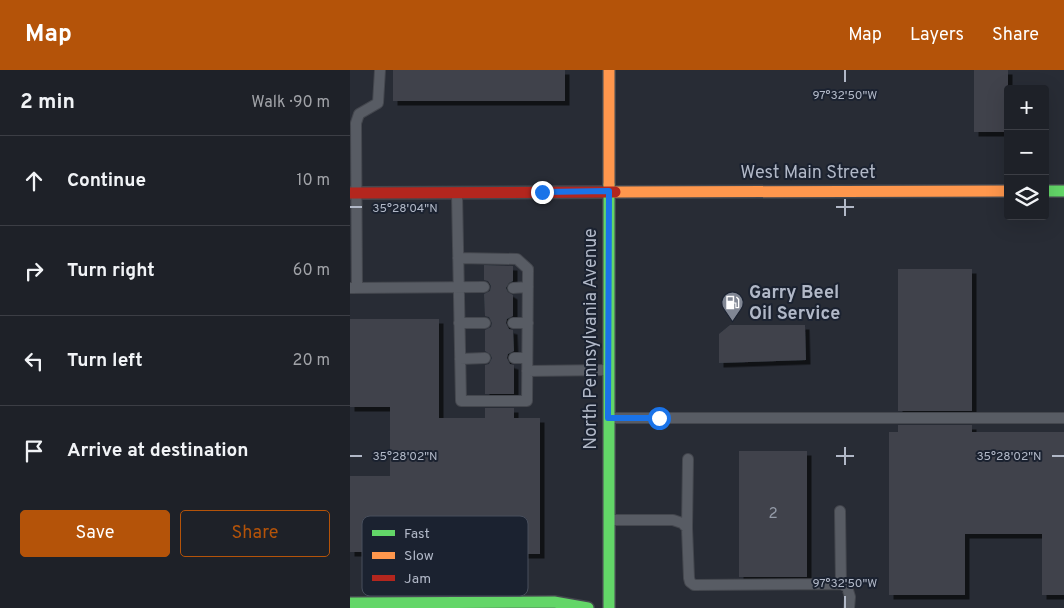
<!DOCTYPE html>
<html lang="en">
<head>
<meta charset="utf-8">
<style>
  body { margin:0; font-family:Overpass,sans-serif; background:#2b2e34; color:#f1f3f6 }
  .controls { position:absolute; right:15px; top:15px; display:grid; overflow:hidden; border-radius:5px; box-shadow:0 5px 20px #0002 }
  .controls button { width:45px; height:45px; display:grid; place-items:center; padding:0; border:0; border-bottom:1px solid #3c3e45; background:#1e2128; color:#f1f3f6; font:25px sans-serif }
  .stop { position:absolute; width:15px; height:15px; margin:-11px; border:4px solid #1a73e8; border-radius:50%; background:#fff }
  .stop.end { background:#1a73e8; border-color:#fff; box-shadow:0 1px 5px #0008 }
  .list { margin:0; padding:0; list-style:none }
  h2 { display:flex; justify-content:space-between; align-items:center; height:65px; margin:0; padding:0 20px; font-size:21px }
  h2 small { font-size:16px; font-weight:400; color:#a1a3a8 }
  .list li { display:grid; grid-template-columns:32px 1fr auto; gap:15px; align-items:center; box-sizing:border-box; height:90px; padding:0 20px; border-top:1px solid #3c3e45 }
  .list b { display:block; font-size:19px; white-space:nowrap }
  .list em { font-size:16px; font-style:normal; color:#a1a3a8 }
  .actions { display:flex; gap:10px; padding:15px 20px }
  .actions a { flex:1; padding:11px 0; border:1px solid #b45309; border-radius:5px; text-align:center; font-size:18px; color:#b45309 }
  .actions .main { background:#b45309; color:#fff }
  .icon { flex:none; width:28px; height:28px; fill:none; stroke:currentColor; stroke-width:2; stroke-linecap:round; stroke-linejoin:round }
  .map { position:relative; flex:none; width:714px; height:538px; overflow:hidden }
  header { display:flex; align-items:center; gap:30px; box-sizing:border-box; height:70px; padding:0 25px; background:#b45309; color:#fff }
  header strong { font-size:24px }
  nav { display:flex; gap:28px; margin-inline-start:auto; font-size:18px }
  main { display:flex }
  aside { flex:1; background:#1e2128 }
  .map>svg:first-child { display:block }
</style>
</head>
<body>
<header>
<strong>Map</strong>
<nav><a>Map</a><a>Layers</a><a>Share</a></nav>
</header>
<main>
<aside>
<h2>2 min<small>Walk · 90 m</small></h2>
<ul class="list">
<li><svg class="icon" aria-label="ahead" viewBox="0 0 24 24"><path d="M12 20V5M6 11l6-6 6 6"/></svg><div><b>Continue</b></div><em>10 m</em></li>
<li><svg class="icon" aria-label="right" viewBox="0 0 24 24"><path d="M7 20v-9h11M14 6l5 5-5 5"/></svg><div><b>Turn right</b></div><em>60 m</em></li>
<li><svg class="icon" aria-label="left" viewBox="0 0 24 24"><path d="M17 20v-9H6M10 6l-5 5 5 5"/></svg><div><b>Turn left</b></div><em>20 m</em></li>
<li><svg class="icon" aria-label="arrive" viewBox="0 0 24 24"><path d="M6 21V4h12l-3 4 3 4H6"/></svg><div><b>Arrive at destination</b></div></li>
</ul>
<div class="actions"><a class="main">Save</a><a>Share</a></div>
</aside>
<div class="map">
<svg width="714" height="538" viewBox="0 0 714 538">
  <defs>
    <filter id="shadow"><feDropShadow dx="4.5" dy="4.5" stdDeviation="0" flood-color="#0009"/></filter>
  </defs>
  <rect width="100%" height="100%" fill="#282c35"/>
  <!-- building -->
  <path fill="#3f434c" filter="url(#shadow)" d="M 43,0 L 215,0 L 215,31 L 43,31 Z
    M 624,0 L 658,0 L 658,62 L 624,62 Z
    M 134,195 L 163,196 L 163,211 L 159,213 L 156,218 L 158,222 L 163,225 L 163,246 L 157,249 L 156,253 L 159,259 L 163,260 L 164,281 L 158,284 L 157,288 L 160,294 L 164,295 L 164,324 L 135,324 L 135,295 L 139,294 L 142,288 L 140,284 L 135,281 L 135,260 L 141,257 L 142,253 L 139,247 L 135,246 L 134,224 L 140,221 L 141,216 L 138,211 L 134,210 Z
    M 548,199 L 622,199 L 622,341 L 548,341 Z
    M 0,249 L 89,249 L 89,348 L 135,348 L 135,338 L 164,338 L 164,348 L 190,348 L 190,484 L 40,484 L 40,482 L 0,482 L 0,406 L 40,406 L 40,337 L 0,337 Z
    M 380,255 L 455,255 L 456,290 L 369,293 L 369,264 Z
    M 548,355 L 622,355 L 622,362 L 714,362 L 714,525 L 692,525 L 692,464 L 615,464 L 615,525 L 539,525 L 539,362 L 548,362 Z
    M 389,381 L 457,381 L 457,507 L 389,507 Z"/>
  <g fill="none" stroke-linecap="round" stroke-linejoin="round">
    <defs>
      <path id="lane" d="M 107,124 L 111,331 L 177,331 L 178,199 L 167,189 L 108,188
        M 0,218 L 134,217
        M 7,218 L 6,53 L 9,44 L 28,33 L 30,0
        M 163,218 L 178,217
        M 109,253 L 135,253
        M 163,253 L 178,253
        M 164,288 L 177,288
        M 110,289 L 135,288
        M 177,301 L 258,300
        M 260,348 L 714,348
        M 490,441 L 491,514
        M 260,450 L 323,450 L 332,453 L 337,458 L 339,508 L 340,512 L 344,515 L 491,514 L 497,517 L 500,527 L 499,538
        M 337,458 L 338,389"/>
      <path id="fast" d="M 259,115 L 259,538
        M 695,121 L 714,121
        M 0,533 L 204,532 L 238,538"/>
      <path id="slow" d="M 259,0 L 259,115
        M 265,122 L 658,121"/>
      <path id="jam" d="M 0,123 L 265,122"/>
    </defs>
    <!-- lane casing -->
    <use href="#lane" stroke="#44474e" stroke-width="12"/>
    <!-- fast casing -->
    <use href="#fast" stroke="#44474e" stroke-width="14"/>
    <!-- slow casing -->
    <use href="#slow" stroke="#44474e" stroke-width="14"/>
    <!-- jam casing -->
    <use href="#jam" stroke="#44474e" stroke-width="14"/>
    <!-- lane -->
    <use href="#lane" stroke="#585c64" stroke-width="10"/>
    <!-- fast -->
    <use href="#fast" stroke="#63d668" stroke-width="11"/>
    <!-- slow -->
    <use href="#slow" stroke="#ff974d" stroke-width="11"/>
    <!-- jam -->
    <use href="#jam" stroke="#b3261e" stroke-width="11"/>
  </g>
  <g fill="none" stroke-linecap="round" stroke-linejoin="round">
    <!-- route -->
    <path stroke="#1a73e8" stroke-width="6" d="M 192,122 L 259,121 L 258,348 L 309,348"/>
  </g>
  <!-- ticks -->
  <path fill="none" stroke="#b1b8c7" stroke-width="2" d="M 495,0 L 495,12M 495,129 L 495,146M 0,137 L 12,137M 486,137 L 504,137M 495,377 L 495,395M 0,386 L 12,386M 486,386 L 504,386M 702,386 L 714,386M 495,526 L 495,538"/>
  <!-- icons -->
  <defs>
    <symbol id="fuel-pin" viewBox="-11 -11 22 30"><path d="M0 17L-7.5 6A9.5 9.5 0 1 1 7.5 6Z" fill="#818794" stroke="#1b2230"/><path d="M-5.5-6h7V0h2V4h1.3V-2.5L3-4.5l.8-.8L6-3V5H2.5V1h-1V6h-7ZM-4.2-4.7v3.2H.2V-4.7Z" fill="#fff"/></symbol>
  </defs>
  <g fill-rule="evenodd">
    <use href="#fuel-pin" x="370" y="220" width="25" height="34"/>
  </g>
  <g text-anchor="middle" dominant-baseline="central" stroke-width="4" stroke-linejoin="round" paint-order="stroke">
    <!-- number labels -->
    <g font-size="15" fill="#949ba8">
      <text x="423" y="444">2</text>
    </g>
    <!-- street labels -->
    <g font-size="18" fill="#b1b8c7" stroke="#1b2230">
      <text x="458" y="103">West Main Street</text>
      <text transform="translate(241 269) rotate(-90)">North Pennsylvania Avenue</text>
    </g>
    <!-- poi labels -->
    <g font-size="18" font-weight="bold" fill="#b1b8c7" stroke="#1b2230" text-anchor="start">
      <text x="399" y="223">Garry Beel<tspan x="399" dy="21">Oil Service</tspan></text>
    </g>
  </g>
  <!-- legend -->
  <rect x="12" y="446" width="166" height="80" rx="8" fill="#1b2230" stroke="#484f5d" stroke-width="1"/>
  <rect x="22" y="460" width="23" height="6" fill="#63d668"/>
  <rect x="22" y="482" width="23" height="7" fill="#ff974d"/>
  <rect x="22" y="505" width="23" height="6" fill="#b3261e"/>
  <g font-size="14" fill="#b1b8c7">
    <text x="54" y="468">Fast</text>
    <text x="54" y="490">Slow</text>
    <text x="54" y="513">Jam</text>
  </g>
  <g font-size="12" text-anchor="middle" fill="#b1b8c7" stroke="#1b2230" stroke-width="4" stroke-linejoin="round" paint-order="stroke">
    <text x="495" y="29">97°32'50"W</text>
    <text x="55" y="142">35°28'04"N</text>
    <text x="55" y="390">35°28'02"N</text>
    <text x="659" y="390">35°28'02"N</text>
    <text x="495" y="517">97°32'50"W</text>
  </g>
</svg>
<div class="controls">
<button>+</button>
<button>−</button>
<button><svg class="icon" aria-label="layers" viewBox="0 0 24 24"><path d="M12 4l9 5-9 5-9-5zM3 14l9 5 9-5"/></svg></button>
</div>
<div class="stop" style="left:309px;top:348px"></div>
<div class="stop end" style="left:192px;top:122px"></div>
</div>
</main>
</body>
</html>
